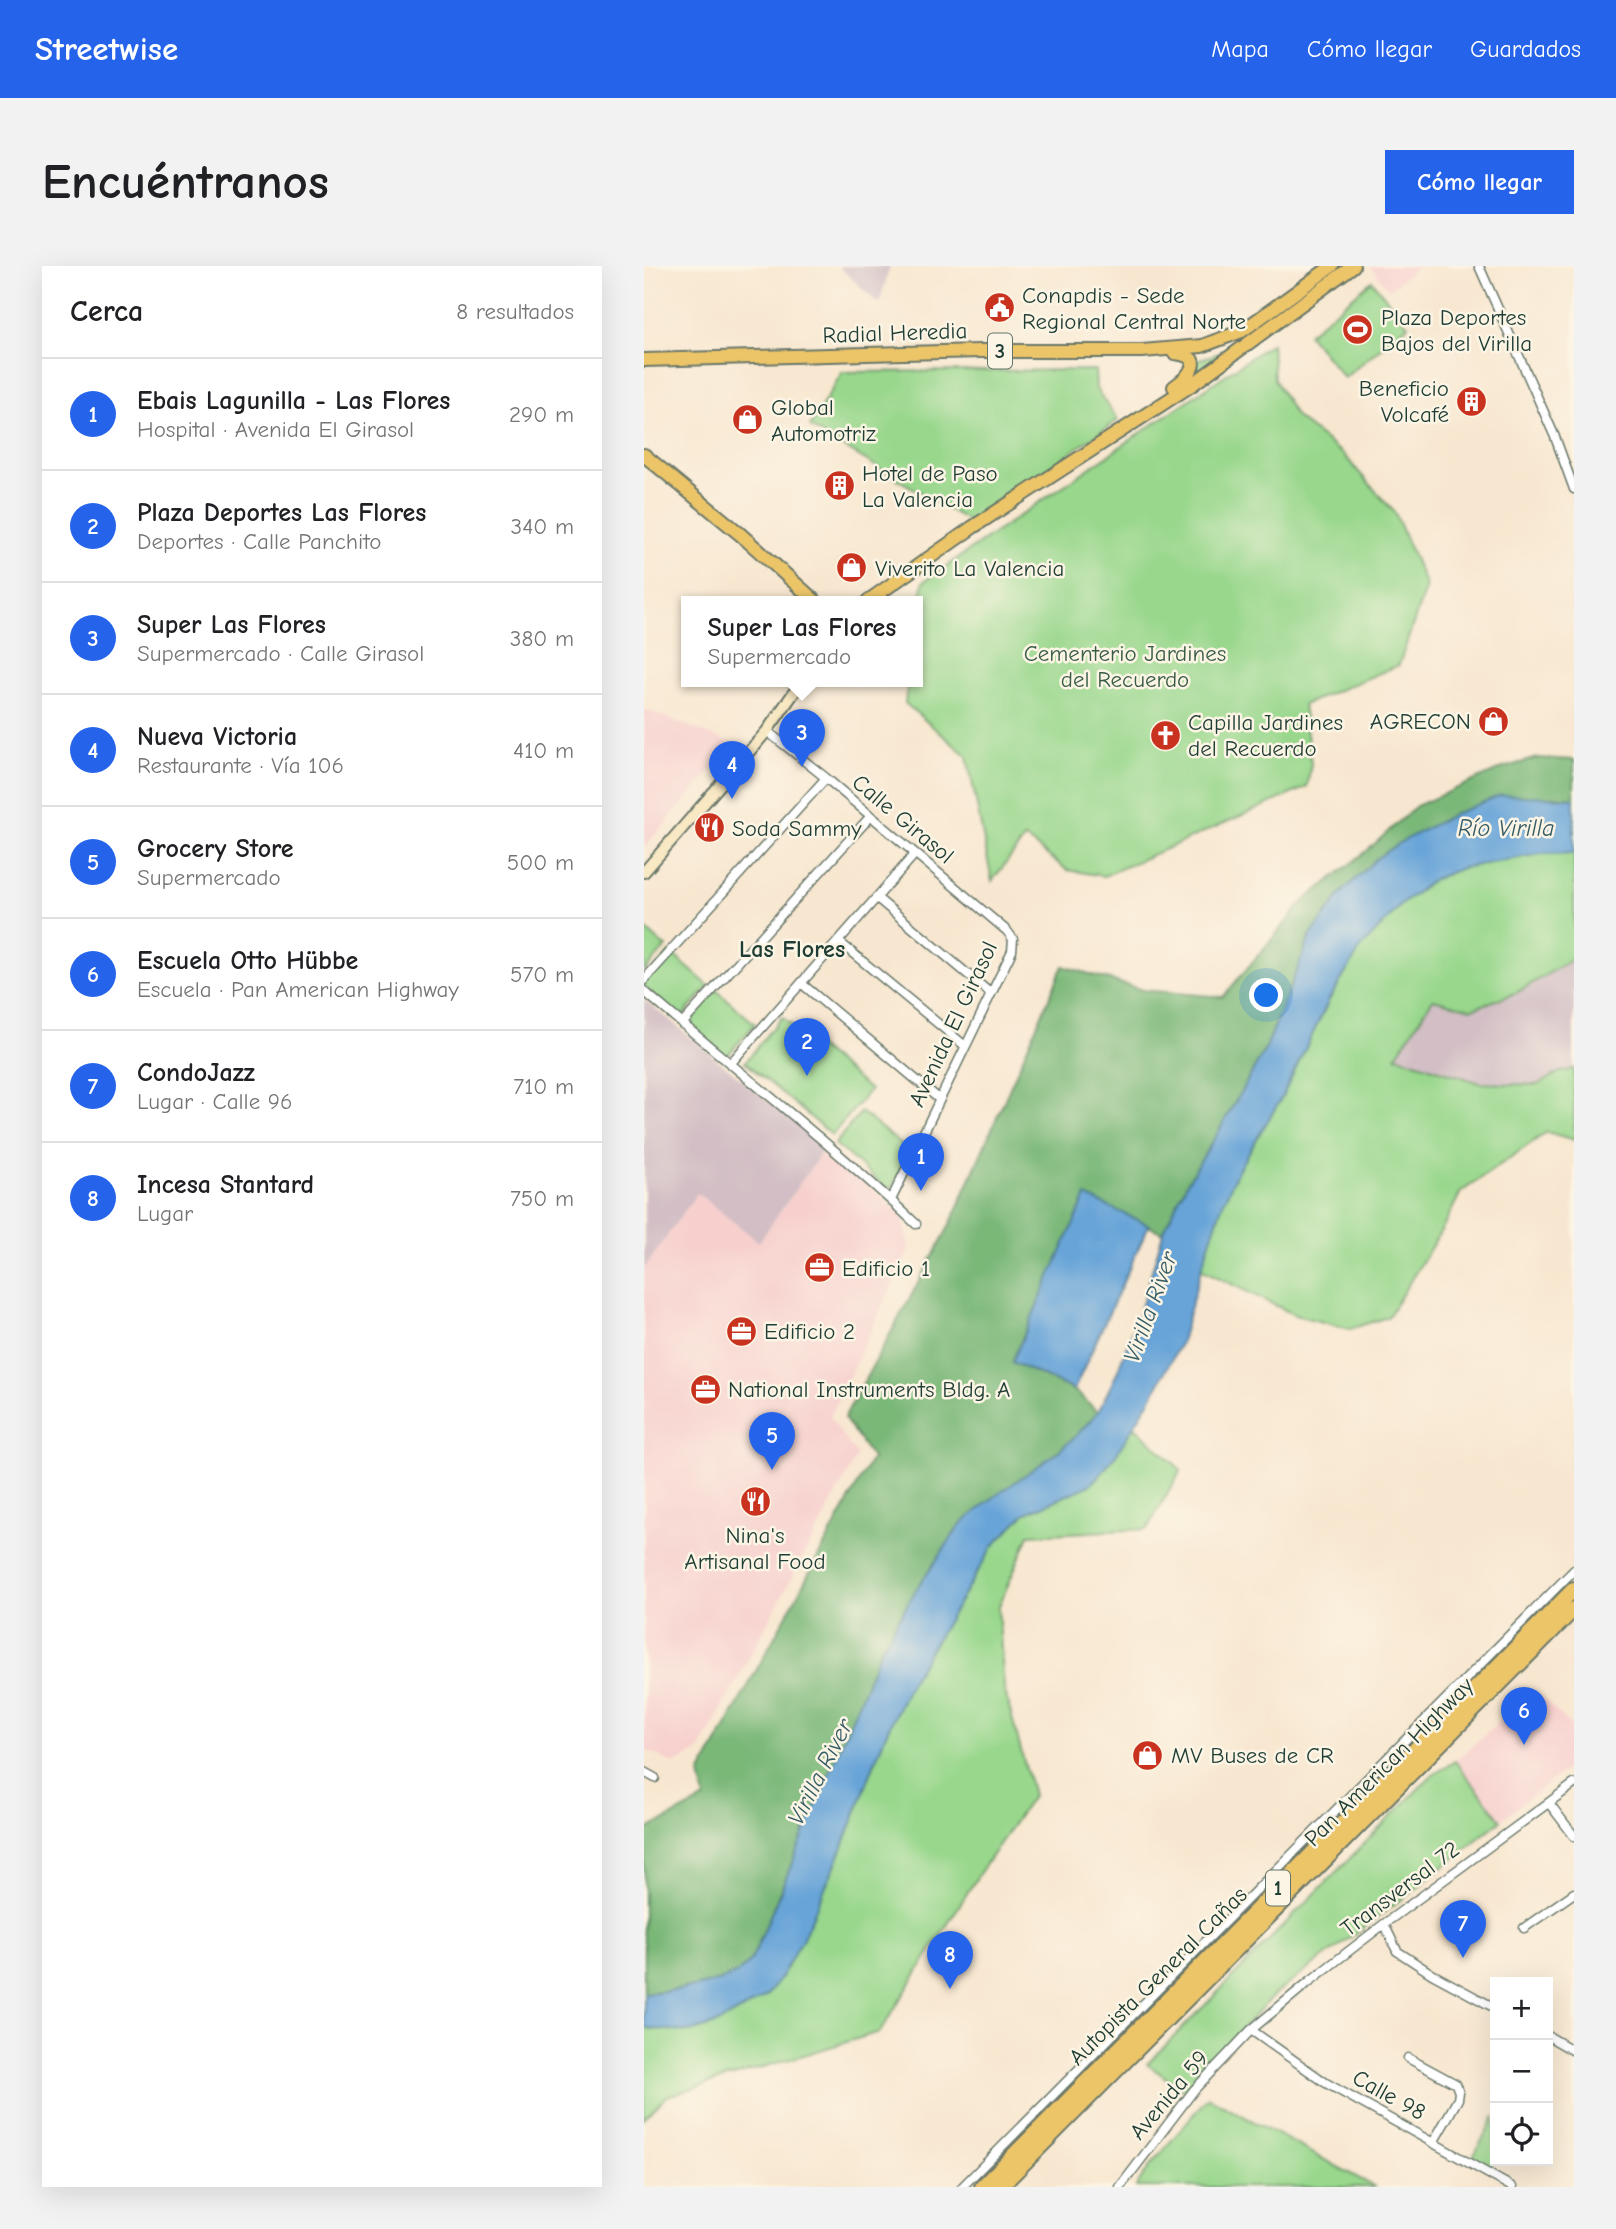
<!DOCTYPE html>
<html lang="es">
<head>
<meta charset="utf-8">
<style>
  body { margin:0; font-family:"Comic Neue",sans-serif; background:#f2f2f2; color:#202124 }
  .controls { position:absolute; right:21px; bottom:21px; display:grid; overflow:hidden; border-radius:0px; box-shadow:0 7px 28px #0002 }
  .controls button { width:63px; height:63px; display:grid; place-items:center; padding:0; border:0; border-bottom:2px solid #e0e0e0; background:#fff; color:#202124; font:35px sans-serif }
  .you { position:absolute; left:623px; top:730px; width:24px; height:24px; margin:-18px; border:5px solid #fff; border-radius:50%; background:#1a73e8; box-shadow:0 0 0 10px #1a73e833 }
  .badge { display:grid; place-items:center; width:46px; height:46px; border-radius:50%; background:#2563eb; color:#fff; font-size:23px; font-weight:700 }
  .pin { position:absolute; translate:-50% -58px; filter:drop-shadow(0 2px 4px #0008) }
  .pin::after { content:''; position:absolute; top:37px; width:24px; height:21px; background:inherit; clip-path:polygon(0 0,100% 0,50% 100%) }
  .popup { position:absolute; left:37px; top:330px; width:242px; height:91px; box-sizing:border-box; display:grid; place-content:center; border-radius:0px; background:#fff; filter:drop-shadow(0 2px 5px #0005); font-size:23px; white-space:nowrap; color:#757577 }
  .popup b { font-size:26px; color:#202124 }
  .popup::after { content:''; position:absolute; left:50%; top:100%; margin-left:-14px; border:14px solid transparent; border-top-color:#fff }
  .list { margin:0; padding:0; list-style:none }
  h2 { display:flex; justify-content:space-between; align-items:center; height:91px; margin:0; padding:0 28px; font-size:30px }
  h2 small { font-size:23px; font-weight:400; color:#757577 }
  .list li { display:grid; grid-template-columns:46px 1fr auto; gap:21px; align-items:center; box-sizing:border-box; height:112px; padding:0 28px; border-top:2px solid #e0e0e0 }
  .list b { display:block; font-size:26px; white-space:nowrap }
  .list p { margin:0; font-size:23px; white-space:nowrap; color:#757577 }
  .list em { font-size:23px; font-style:normal; color:#757577 }
  .icon { flex:none; width:38px; height:38px; fill:none; stroke:currentColor; stroke-width:2; stroke-linecap:round; stroke-linejoin:round }
  .map { position:relative; flex:none; width:930px; height:1921px; overflow:hidden; border-radius:0px }
  header { display:flex; align-items:center; gap:42px; box-sizing:border-box; height:98px; padding:0 35px; background:#2563eb; color:#fff }
  header strong { font-size:33px }
  nav { display:flex; gap:38px; margin-inline-start:auto; font-size:24px }
  .intro { display:flex; align-items:center; justify-content:space-between; box-sizing:border-box; height:168px; padding:0 42px }
  h1 { margin:0; font-size:49px }
  .button { padding:18px 32px; border-radius:0px; background:#2563eb; color:#fff; font-size:24px; font-weight:700 }
  main { display:flex; gap:42px; padding:0 42px }
  aside { flex:1; background:#fff; border-radius:0px; box-shadow:0 7px 28px #0002 }
  .map>svg:first-child { display:block }
</style>
</head>
<body>
<header>
<strong>Streetwise</strong>
<nav><a>Mapa</a><a>Cómo llegar</a><a>Guardados</a></nav>
</header>
<div class="intro"><h1>Encuéntranos</h1><a class="button">Cómo llegar</a></div>
<main>
<aside>
<h2>Cerca<small>8 resultados</small></h2>
<ul class="list">
<li><span class="badge">1</span><div><b>Ebais Lagunilla - Las Flores</b><p>Hospital · Avenida El Girasol</p></div><em>290 m</em></li>
<li><span class="badge">2</span><div><b>Plaza Deportes Las Flores</b><p>Deportes · Calle Panchito</p></div><em>340 m</em></li>
<li><span class="badge">3</span><div><b>Super Las Flores</b><p>Supermercado · Calle Girasol</p></div><em>380 m</em></li>
<li><span class="badge">4</span><div><b>Nueva Victoria</b><p>Restaurante · Vía 106</p></div><em>410 m</em></li>
<li><span class="badge">5</span><div><b>Grocery Store</b><p>Supermercado</p></div><em>500 m</em></li>
<li><span class="badge">6</span><div><b>Escuela Otto Hübbe</b><p>Escuela · Pan American Highway</p></div><em>570 m</em></li>
<li><span class="badge">7</span><div><b>CondoJazz</b><p>Lugar · Calle 96</p></div><em>710 m</em></li>
<li><span class="badge">8</span><div><b>Incesa Stantard</b><p>Lugar</p></div><em>750 m</em></li>
</ul>
</aside>
<div class="map">
<svg width="930" height="1921" viewBox="0 0 930 1921">
  <rect width="100%" height="100%" fill="#fcf5e5"/>
  <filter id="ink" filterUnits="userSpaceOnUse"><feTurbulence type="fractalNoise" baseFrequency=".0143" numOctaves="2"/><feDisplacementMap in="SourceGraphic" scale="14" xChannelSelector="R" yChannelSelector="G"/><feConvolveMatrix kernelMatrix="1 2 1 2 8 2 1 2 1" color-interpolation-filters="sRGB"/></filter>
  <filter id="wash" filterUnits="userSpaceOnUse"><feTurbulence type="fractalNoise" baseFrequency=".00686" numOctaves="4" result="noise"/><feDisplacementMap in="SourceGraphic" scale="28" xChannelSelector="R" yChannelSelector="G"/><feGaussianBlur stdDeviation="1.57" result="paint"/><feColorMatrix in="noise" values="0 0 0 0 0 0 0 0 0 0 0 0 0 0 0 0 0 1.4 0 .05"/><feComposite in="paint" operator="in"/></filter>
  <g filter="url(#wash)">
    <rect width="100%" height="100%" fill="#f8e7d0"/>
    <!-- built -->
    <path fill="#f7d0ce" d="M 726,0 L 774,0 L 745,24 Z
      M 0,443 L 90,478 L 0,582 Z
      M 182,880 L 260,951 L 265,984 L 186,1151 L 213,1190 L 55,1485 L 30,1498 L 0,1483 L 0,1003 L 53,927 L 116,975 Z
      M 891,1424 L 930,1463 L 930,1497 L 857,1554 L 811,1495 Z"/>
    <!-- industrial -->
    <path fill="#d2bec4" d="M 194,0 L 246,0 L 235,38 Z
      M 930,692 L 930,803 L 916,806 L 893,819 L 836,817 L 752,790 L 789,733 L 872,727 Z
      M 0,733 L 119,831 L 182,880 L 115,976 L 53,927 L 0,1003 Z"/>
    <!-- green -->
    <path fill="#98d78c" stroke="#5c8a60" stroke-width="2" d="M 728,15 L 764,59 L 700,112 L 664,68 Z
      M 610,70 L 551,116 L 549,95 L 577,87 Z
      M 628,77 L 630,113 L 652,151 L 700,189 L 751,247 L 782,320 L 755,399 L 659,439 L 667,498 L 663,521 L 460,610 L 423,604 L 381,572 L 348,615 L 323,490 L 261,437 L 264,415 L 274,415 L 274,353 L 279,316 Z
      M 451,104 L 452,123 L 474,154 L 326,256 L 166,161 L 198,106 Z
      M 930,587 L 930,692 L 872,727 L 827,743 L 789,733 L 752,790 L 836,817 L 893,819 L 916,806 L 930,803 L 930,874 L 903,866 L 817,926 L 797,965 L 744,1051 L 706,1063 L 651,1049 L 557,1003 L 579,937 L 594,904 L 638,831 L 686,732 L 717,682 L 757,639 L 790,613 L 818,602 L 896,588 Z
      M 0,662 L 22,681 L 0,706 Z
      M 26,686 L 65,720 L 36,753 L 0,721 L 0,715 Z
      M 72,724 L 111,758 L 82,791 L 43,757 Z
      M 138,751 L 226,824 L 188,869 L 101,796 Z
      M 217,846 L 267,886 L 247,922 L 242,922 L 191,878 Z
      M 490,1160 L 537,1204 L 503,1263 L 385,1269 L 354,1342 L 360,1422 L 389,1529 L 337,1605 L 236,1766 L 23,1830 L 0,1853 L 0,1762 L 11,1763 L 137,1711 L 159,1672 L 198,1583 L 241,1470 L 265,1419 L 349,1280 L 380,1248 L 444,1220 L 458,1207 Z
      M 811,1495 L 857,1554 L 774,1621 L 631,1728 L 539,1824 L 503,1798 L 786,1511 Z
      M 564,1831 L 731,1921 L 492,1921 L 506,1900 Z
      M 851,1850 L 851,1893 L 846,1903 L 828,1893 Z"/>
    <!-- forest -->
    <path fill="#7ab878" stroke="#4c7a56" stroke-width="2" d="M 893,492 L 930,494 L 930,532 L 910,530 L 666,671 L 622,782 L 572,870 L 543,917 L 519,967 L 443,931 L 368,1096 L 430,1124 L 454,1146 L 432,1170 L 412,1187 L 317,1258 L 270,1327 L 236,1385 L 122,1660 C 117,1670 110,1693 102,1700 C 81,1720 28,1724 0,1727 L 0,1565 L 61,1533 L 56,1508 L 228,1192 L 200,1152 L 306,959 L 419,700 L 499,724 L 579,731 L 660,635 L 725,583 L 772,540 L 859,502 Z"/>
    <!-- water -->
    <path fill="#67a4d8" stroke="#437086" stroke-width="2" d="M 857,529 L 930,532 L 930,587 L 896,588 L 818,602 L 790,613 L 757,639 L 717,682 L 686,732 L 638,831 L 594,904 L 579,937 L 557,1003 L 537,1076 L 506,1134 L 473,1187 L 458,1207 L 444,1220 L 380,1248 L 349,1280 L 265,1419 L 241,1470 L 198,1583 L 159,1672 L 137,1711 L 123,1730 L 74,1757 L 46,1766 L 0,1762 L 0,1727 C 27,1725 83,1719 102,1700 C 110,1693 117,1670 122,1660 L 236,1385 L 270,1327 L 317,1258 L 350,1231 L 412,1187 L 432,1170 L 454,1146 L 472,1109 L 496,1045 L 519,967 L 543,917 L 572,870 L 622,782 L 666,671 L 699,625 L 733,592 L 760,574 L 810,548 Z
      M 442,930 L 505,959 L 430,1124 L 368,1096 Z"/>
  </g>
  <g filter="url(#ink)">
    <g fill="none" stroke-linecap="round" stroke-linejoin="round">
      <defs>
        <path id="minor" d="M 835,0 L 911,171 L 930,223
          M 123,465 L 182,512 L 363,665 L 369,673 L 368,685 L 247,934
          M 233,632 L 346,727
          M 194,675 L 320,779
          M 0,714 L 182,512
          M 157,717 L 295,833
          M 0,725 C 90,803 185,875 272,958
          M 38,758 L 226,551
          M 86,798 L 270,589
          M 0,1506 L 11,1512
          M 905,1537 L 930,1570
          M 740,1658 L 753,1685 L 788,1708 L 851,1742
          M 880,1662 L 930,1627
          M 607,1764 L 682,1817 L 868,1921
          M 904,1770 L 930,1785
          M 764,1792 L 812,1818 L 815,1826 L 814,1833 L 790,1875
          M 318,1921 L 930,1304
          M 476,1921 L 550,1824 L 607,1764 L 666,1715 L 740,1658 L 930,1518"/>
        <path id="secondary" d="M 0,606 L 123,465 L 158,415"/>
        <path id="primary" d="M 0,94 L 336,85 L 498,85 L 558,80 L 598,65 L 688,0
          M 530,121 C 547,109 562,90 530,87
          M 0,189 L 96,268 L 171,335
          M 224,335 L 329,261 L 549,118 L 709,0"/>
        <path id="trunk" d="M 338,1921 L 930,1323
          M 356,1921 L 930,1343"/>
      </defs>
      <!-- minor casing -->
      <use href="#minor" stroke="#6b786b" stroke-width="11"/>
      <!-- secondary casing -->
      <use href="#secondary" stroke="#6b786b" stroke-width="14"/>
      <!-- primary casing -->
      <use href="#primary" stroke="#6b786b" stroke-width="16"/>
      <!-- trunk casing -->
      <use href="#trunk" stroke="#6b786b" stroke-width="18"/>
      <!-- minor -->
      <use href="#minor" stroke="#fff" stroke-width="8"/>
      <!-- secondary -->
      <use href="#secondary" stroke="#f8e8c3" stroke-width="10"/>
      <!-- primary -->
      <use href="#primary" stroke="#edc569" stroke-width="12"/>
      <!-- trunk -->
      <use href="#trunk" stroke="#edc569" stroke-width="14"/>
    </g>
  </g>
  <!-- icons -->
  <defs>
    <symbol id="civic-disc" viewBox="-11 -11 22 22"><circle r="9.5" fill="#c8321e" stroke="#fcf5e5"/><path d="M-.6-6.5H3V-4.5H.6V-3L4-1V1h2V6H-6V1h2V-1L-.6-3ZM-1.2 2.5V6h2.4V2.5Z" fill="#fff"/></symbol>
    <symbol id="stadium-disc" viewBox="-11 -11 22 22"><circle r="9.5" fill="#c8321e" stroke="#fcf5e5"/><path d="M0-5a6.5 5 0 1 0 0 10a6.5 5 0 1 0 0-10ZM-3.5-1.8h7v3.6h-7Z" fill="#fff"/></symbol>
    <symbol id="building-disc" viewBox="-11 -11 22 22"><circle r="9.5" fill="#c8321e" stroke="#fcf5e5"/><path d="M-4-6H4V6H1V3H-1V6H-4ZM-2.5-4.3h1.7v1.8h-1.7ZM.8-4.3h1.7v1.8H.8ZM-2.5-1h1.7V.8h-1.7ZM.8-1h1.7V.8H.8Z" fill="#fff"/></symbol>
    <symbol id="shop-disc" viewBox="-11 -11 22 22"><circle r="9.5" fill="#c8321e" stroke="#fcf5e5"/><path d="M-5-2.5h2.3a2.7 3.5 0 0 1 5.4 0H5L5.5 6h-11ZM-1.5-2.5h3a1.5 2.3 0 0 0-3 0Z" fill="#fff"/></symbol>
    <symbol id="church-disc" viewBox="-11 -11 22 22"><circle r="9.5" fill="#c8321e" stroke="#fcf5e5"/><path d="M-1.2-6h2.4v3.5h3.3v2.4h-3.3V6h-2.4V-.1h-3.3v-2.4h3.3Z" fill="#fff"/></symbol>
    <symbol id="restaurant-disc" viewBox="-11 -11 22 22"><circle r="9.5" fill="#c8321e" stroke="#fcf5e5"/><path d="M-5-6h1v4h1v-4h1v4h1v-4h1v5L-1.5 .5V6h-2V.5L-5-1ZM5-6V6H3V1.5H1.5Q1.5-4 5-6Z" fill="#fff"/></symbol>
    <symbol id="office-disc" viewBox="-11 -11 22 22"><circle r="9.5" fill="#c8321e" stroke="#fcf5e5"/><path d="M-6-3h4V-5.5h4V-3h4V5H-6ZM-1-4.5V-3h2v-1.5ZM-6 0V1H6V0Z" fill="#fff"/></symbol>
  </defs>
  <g fill-rule="evenodd">
    <use href="#civic-disc" x="338" y="24" width="35" height="35"/>
    <use href="#stadium-disc" x="696" y="46" width="35" height="35"/>
    <use href="#building-disc" x="810" y="118" width="35" height="35"/>
    <use href="#shop-disc" x="86" y="136" width="35" height="35"/>
    <use href="#building-disc" x="178" y="202" width="35" height="35"/>
    <use href="#shop-disc" x="190" y="284" width="35" height="35"/>
    <use href="#shop-disc" x="832" y="438" width="35" height="35"/>
    <use href="#church-disc" x="504" y="452" width="35" height="35"/>
    <use href="#restaurant-disc" x="48" y="544" width="35" height="35"/>
    <use href="#office-disc" x="158" y="984" width="35" height="35"/>
    <use href="#office-disc" x="80" y="1048" width="35" height="35"/>
    <use href="#office-disc" x="44" y="1106" width="35" height="35"/>
    <use href="#restaurant-disc" x="94" y="1218" width="35" height="35"/>
    <use href="#shop-disc" x="486" y="1472" width="35" height="35"/>
  </g>
  <g text-anchor="middle" dominant-baseline="central" stroke-width="5" stroke-linejoin="round" paint-order="stroke">
    <!-- shield labels -->
    <g fill="#fcf5e5" stroke="#617469" stroke-width="2">
      <rect x="344" y="67.5" width="24" height="35" rx="5"/>
      <rect x="622" y="1604.5" width="24" height="35" rx="5"/>
    </g>
    <g font-size="21" font-weight="bold" fill="#1f3d34">
      <text x="356" y="85">3</text>
      <text x="634" y="1622">1</text>
    </g>
    <!-- poi labels -->
    <g font-size="23" fill="#1f3d34" stroke="#fcf5e5" text-anchor="start">
      <text x="378" y="29">Conapdis - Sede<tspan x="378" dy="26">Regional Central Norte</tspan></text>
      <text x="737" y="51">Plaza Deportes<tspan x="737" dy="26">Bajos del Virilla</tspan></text>
      <text x="805" y="122" text-anchor="end">Beneficio<tspan x="805" dy="26">Volcafé</tspan></text>
      <text x="127" y="141">Global<tspan x="127" dy="26">Automotriz</tspan></text>
      <text x="218" y="207">Hotel de Paso<tspan x="218" dy="26">La Valencia</tspan></text>
      <text x="231" y="302">Viverito La Valencia</text>
      <text x="827" y="455" text-anchor="end">AGRECON</text>
      <text x="544" y="456">Capilla Jardines<tspan x="544" dy="26">del Recuerdo</tspan></text>
      <text x="88" y="562">Soda Sammy</text>
      <text x="198" y="1002">Edificio 1</text>
      <text x="120" y="1065">Edificio 2</text>
      <text x="84" y="1123">National Instruments Bldg. A</text>
      <text x="111" y="1269" text-anchor="middle">Nina's<tspan x="111" dy="26">Artisanal Food</tspan></text>
      <text x="527" y="1489">MV Buses de CR</text>
    </g>
    <!-- street labels -->
    <g font-size="23" fill="#1f3d34" stroke="#fcf5e5">
      <text transform="translate(251 67) rotate(-2)">Radial Heredia</text>
      <text transform="translate(259 553) rotate(40)">Calle Girasol</text>
      <text transform="translate(309 758) rotate(-65)">Avenida El Girasol</text>
      <text transform="translate(745 1496) rotate(-45)">Pan American Highway</text>
      <text transform="translate(756 1623) rotate(-37)">Transversal 72</text>
      <text transform="translate(514 1710) rotate(-45)">Autopista General Cañas</text>
      <text transform="translate(525 1829) rotate(-50)">Avenida 59</text>
      <text transform="translate(745 1829) rotate(29)">Calle 98</text>
    </g>
    <!-- park labels -->
    <g font-size="23" fill="#375c46" stroke="#fcf5e5">
      <text x="481" y="387">Cementerio Jardines<tspan x="481" dy="26">del Recuerdo</tspan></text>
    </g>
    <!-- water labels -->
    <g font-size="24" font-style="italic" fill="#355c65" stroke="#fcf5e5">
      <text x="862" y="562">Río Virilla</text>
      <text transform="translate(506 1041) rotate(-70)">Virilla River</text>
      <text transform="translate(176 1506) rotate(-63)">Virilla River</text>
    </g>
    <!-- neighbourhood labels -->
    <g font-size="24" font-weight="bold" fill="#1f3d34" stroke="#fcf5e5">
      <text x="148" y="683">Las Flores</text>
    </g>
  </g>
</svg>
<div class="controls">
<button>+</button>
<button>−</button>
<button><svg class="icon" aria-label="locate" viewBox="0 0 24 24"><circle cx="12" cy="12" r="6"/><path d="M12 2v4M12 18v4M2 12h4M18 12h4"/></svg></button>
</div>
<div class="you"></div>
<div class="pin badge" style="left:277px;top:925px">1</div>
<div class="pin badge" style="left:163px;top:810px">2</div>
<div class="pin badge" style="left:158px;top:501px">3</div>
<div class="popup"><b>Super Las Flores</b>Supermercado</div>
<div class="pin badge" style="left:88px;top:533px">4</div>
<div class="pin badge" style="left:128px;top:1204px">5</div>
<div class="pin badge" style="left:880px;top:1479px">6</div>
<div class="pin badge" style="left:819px;top:1692px">7</div>
<div class="pin badge" style="left:306px;top:1723px">8</div>
</div>
</main>
</body>
</html>
